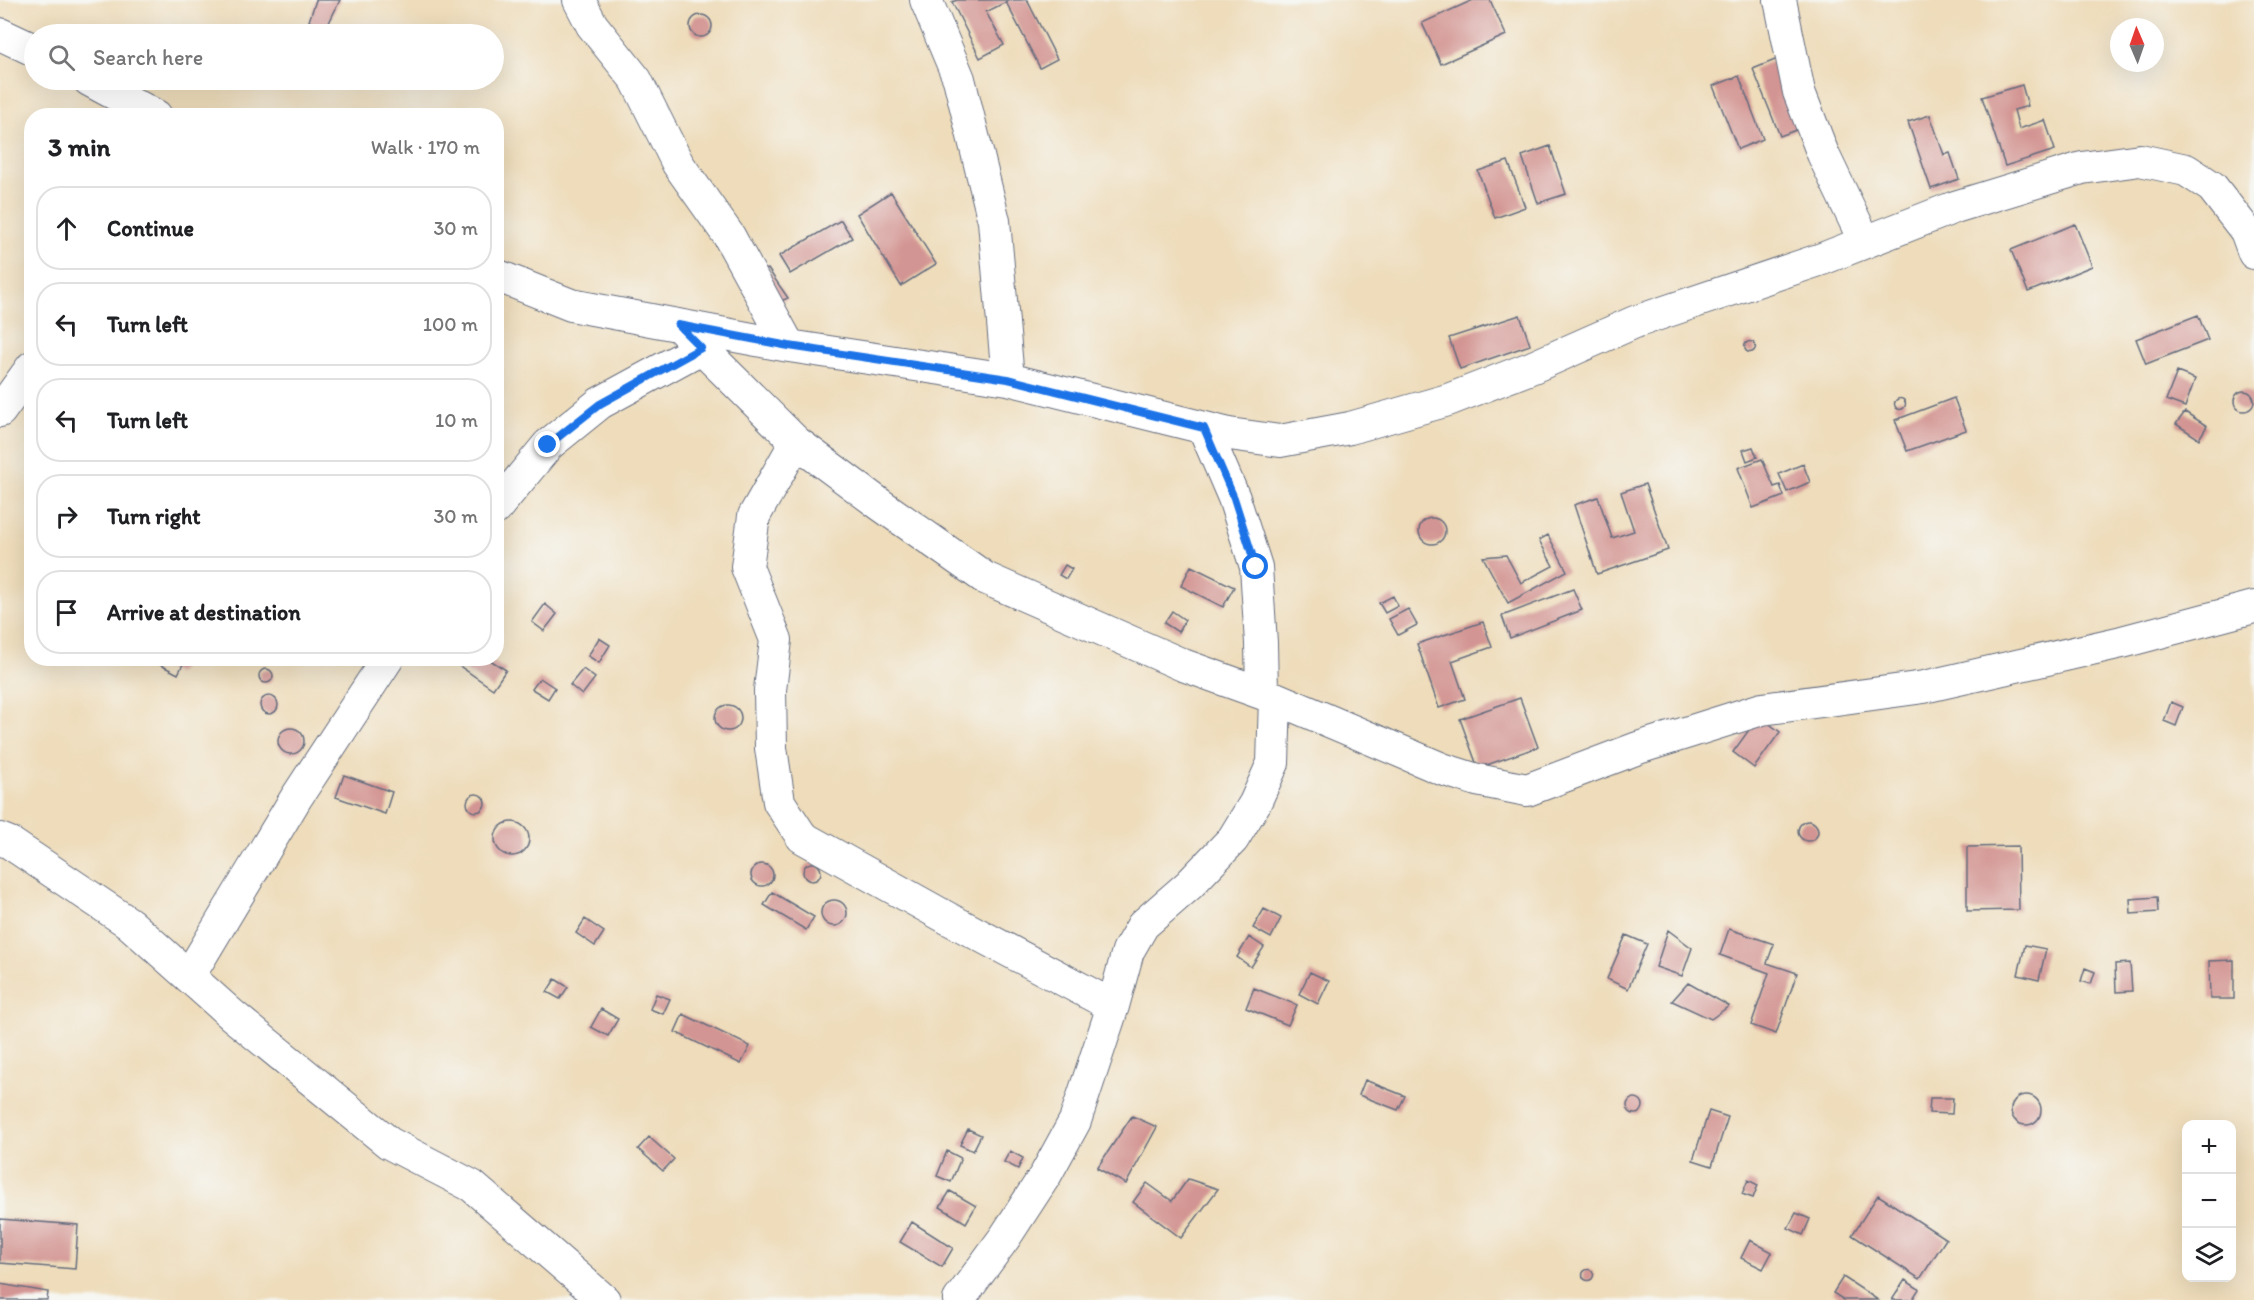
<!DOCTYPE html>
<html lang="en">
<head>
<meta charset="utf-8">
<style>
  body { margin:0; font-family:Itim,sans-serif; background:#f6f6f6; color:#202124 }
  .controls { position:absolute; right:18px; bottom:18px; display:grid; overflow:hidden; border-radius:12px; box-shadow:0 6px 24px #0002 }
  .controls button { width:54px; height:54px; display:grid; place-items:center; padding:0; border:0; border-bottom:2px solid #e0e0e0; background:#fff; color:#202124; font:30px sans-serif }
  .compass { position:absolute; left:2110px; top:18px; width:54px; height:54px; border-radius:50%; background:#fff; box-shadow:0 6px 24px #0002; rotate:358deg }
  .stop { position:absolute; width:18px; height:18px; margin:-14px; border:4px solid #1a73e8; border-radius:50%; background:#fff }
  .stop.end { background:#1a73e8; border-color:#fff; box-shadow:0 2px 6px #0008 }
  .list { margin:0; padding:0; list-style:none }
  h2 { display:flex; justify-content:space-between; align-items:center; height:78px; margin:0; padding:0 24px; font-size:26px }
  h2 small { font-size:20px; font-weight:400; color:#757577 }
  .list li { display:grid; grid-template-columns:39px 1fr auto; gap:18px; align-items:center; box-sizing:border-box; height:84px; margin:0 12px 12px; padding:0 12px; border:2px solid #e0e0e0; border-radius:24px }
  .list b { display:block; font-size:22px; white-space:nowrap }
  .list em { font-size:20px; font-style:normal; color:#757577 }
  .icon { flex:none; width:33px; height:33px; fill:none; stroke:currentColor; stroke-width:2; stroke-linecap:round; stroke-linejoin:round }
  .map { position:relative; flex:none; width:2254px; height:1300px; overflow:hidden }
  .search { position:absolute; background:#fff; box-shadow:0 6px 24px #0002; left:24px; top:24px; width:480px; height:66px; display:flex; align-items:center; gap:15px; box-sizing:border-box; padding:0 21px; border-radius:33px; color:#757577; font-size:22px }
  .panel { position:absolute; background:#fff; box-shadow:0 6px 24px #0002; left:24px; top:108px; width:480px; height:558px; border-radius:24px }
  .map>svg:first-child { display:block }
</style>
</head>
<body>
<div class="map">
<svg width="2254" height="1300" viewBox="0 0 2254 1300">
  <rect width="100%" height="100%" fill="#f6f6f2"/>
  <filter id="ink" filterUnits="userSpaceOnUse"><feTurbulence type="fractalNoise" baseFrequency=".0167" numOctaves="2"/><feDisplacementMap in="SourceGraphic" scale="12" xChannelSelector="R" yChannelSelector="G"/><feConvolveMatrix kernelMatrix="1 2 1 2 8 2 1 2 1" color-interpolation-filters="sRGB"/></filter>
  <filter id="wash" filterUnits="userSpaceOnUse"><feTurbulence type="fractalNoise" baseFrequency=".008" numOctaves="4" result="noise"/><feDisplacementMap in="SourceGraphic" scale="24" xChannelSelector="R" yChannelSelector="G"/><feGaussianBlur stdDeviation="1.35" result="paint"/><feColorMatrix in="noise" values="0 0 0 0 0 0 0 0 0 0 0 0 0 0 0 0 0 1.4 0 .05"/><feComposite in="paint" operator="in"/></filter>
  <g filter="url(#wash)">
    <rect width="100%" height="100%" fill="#eedcba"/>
    <g id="blocks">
      <!-- building -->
      <path fill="#d39593" d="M 316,0 L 340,0 L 326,29 L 309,21 Z
        M 957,0 L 1027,0 L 1057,59 L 1040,68 L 1006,2 L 986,12 L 1004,45 L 980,58 L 952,2 Z
        M 1473,0 L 1490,0 L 1506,35 L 1441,64 L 1422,23 Z
        M690 26a11 11 0 1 1 22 0a11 11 0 1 1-22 0Z
        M 1780,58 L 1807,126 L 1780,136 L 1753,69 Z
        M 1739,76 L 1763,139 L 1738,149 L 1713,86 Z
        M 2022,85 L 2028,106 L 2014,110 L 2019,129 L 2045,120 L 2055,150 L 2005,166 L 1982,97 Z
        M 1930,115 L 1944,155 L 1950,153 L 1959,179 L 1931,189 L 1908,122 Z
        M 1550,146 L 1566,194 L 1538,203 L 1522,156 Z
        M 1508,161 L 1525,207 L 1495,218 L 1478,171 Z
        M 891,192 L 936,264 L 901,286 L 857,214 Z
        M 841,220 L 852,238 L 790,274 L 779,256 Z
        M 2075,224 L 2092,266 L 2028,292 L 2011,250 Z
        M 768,269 L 788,298 L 758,311 L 745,278 Z
        M 1520,315 L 1530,345 L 1460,369 L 1449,338 Z
        M 2198,315 L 2208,340 L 2146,364 L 2136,339 Z
        M1744.5 347a5.5 5.5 0 1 1 11 0a5.5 5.5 0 1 1-11 0Z
        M 2177,372 L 2195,379 L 2185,407 L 2166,400 Z
        M2234 401a10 10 0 1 1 20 0a10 10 0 1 1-20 0Z
        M 1954,398 L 1966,430 L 1907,451 L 1895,420 Z
        M1894.5 404a5.5 5.5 0 1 1 11 0a5.5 5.5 0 1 1-11 0Z
        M 2185,412 L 2207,426 L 2199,439 L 2176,424 Z
        M 1753,447 L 1757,457 L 1747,461 L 1743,450 Z
        M 1762,459 L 1774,487 L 1780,485 L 1784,496 L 1753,508 L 1738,468 Z
        M 1803,464 L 1810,482 L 1787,492 L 1779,474 Z
        M 1645,484 L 1668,550 L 1597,574 L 1574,505 L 1598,497 L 1612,538 L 1634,531 L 1621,492 Z
        M1419 531a13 13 0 1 1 26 0a13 13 0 1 1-26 0Z
        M 1548,535 L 1567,571 L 1508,603 L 1483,557 L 1506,555 L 1521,583 L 1553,566 L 1539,540 Z
        M 1065,565 L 1072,569 L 1066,579 L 1059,575 Z
        M 1191,566 L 1234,587 L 1223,607 L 1181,586 Z
        M 1573,589 L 1582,610 L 1510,638 L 1502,616 Z
        M 1393,596 L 1398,606 L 1385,613 L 1379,603 Z
        M 545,604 L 557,614 L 544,631 L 532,622 Z
        M 1408,609 L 1417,625 L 1398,635 L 1389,619 Z
        M 1172,611 L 1185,620 L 1178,632 L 1164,623 Z
        M 1483,622 L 1492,647 L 1452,661 L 1465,699 L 1439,708 L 1417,644 Z
        M 599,638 L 610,645 L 599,663 L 588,656 Z
        M 147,658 L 186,658 L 178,674 Z
        M 448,658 L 487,658 L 506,670 L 493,689 Z
        M 583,669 L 595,678 L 582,695 L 570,685 Z
        M259 676a7 7 0 1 1 14 0a7 7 0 1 1-14 0Z
        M 540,678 L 555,688 L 548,699 L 532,689 Z
        M260 705a9 9 0 1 1 18 0a9 9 0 1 1-18 0Z
        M 1520,698 L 1538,747 L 1478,768 L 1460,719 Z
        M 2171,702 L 2183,707 L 2176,726 L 2164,721 Z
        M715 718a13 13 0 1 1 26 0a13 13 0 1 1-26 0Z
        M 1759,716 L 1780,732 L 1754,768 L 1733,752 Z
        M278 741a13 13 0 1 1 26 0a13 13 0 1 1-26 0Z
        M 344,775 L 392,792 L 385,814 L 336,797 Z
        M467 803a9 9 0 1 1 18 0a9 9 0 1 1-18 0Z
        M1798 831a10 10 0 1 1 20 0a10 10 0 1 1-20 0Z
        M495 839a17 17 0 1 1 34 0a17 17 0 1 1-34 0Z
        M 2018,846 L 2019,910 L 1967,911 L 1967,847 Z
        M803 872a9 9 0 1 1 18 0a9 9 0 1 1-18 0Z
        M751 875a11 11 0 1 1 22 0a11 11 0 1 1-22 0Z
        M 772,892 L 814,917 L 806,930 L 764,905 Z
        M 2157,897 L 2158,912 L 2131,914 L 2130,899 Z
        M821 913a13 13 0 1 1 26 0a13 13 0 1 1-26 0Z
        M 1264,909 L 1281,918 L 1271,938 L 1253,928 Z
        M 585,919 L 604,932 L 595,946 L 576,933 Z
        M 1729,929 L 1774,944 L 1767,963 L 1797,973 L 1776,1034 L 1751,1025 L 1769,973 L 1720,955 Z
        M 1668,930 L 1692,948 L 1682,976 L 1656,967 Z
        M 1626,935 L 1647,944 L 1628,989 L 1607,979 Z
        M 1249,937 L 1264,947 L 1251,967 L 1237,957 Z
        M 2025,945 L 2046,949 L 2039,980 L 2018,975 Z
        M 2234,960 L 2234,999 L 2210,999 L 2209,961 Z
        M 2130,963 L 2132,991 L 2116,992 L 2115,964 Z
        M 2085,968 L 2095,972 L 2091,984 L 2081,981 Z
        M 1310,972 L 1329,981 L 1318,1004 L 1299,994 Z
        M 555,979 L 568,987 L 560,999 L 547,992 Z
        M 1688,983 L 1729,1006 L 1711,1019 L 1672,1001 Z
        M 1254,988 L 1297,1005 L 1288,1025 L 1246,1008 Z
        M 656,994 L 670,999 L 663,1014 L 650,1009 Z
        M 601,1009 L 618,1019 L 608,1036 L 591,1027 Z
        M 683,1014 L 750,1046 L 741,1064 L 675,1032 Z
        M 1365,1080 L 1405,1096 L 1398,1110 L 1359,1095 Z
        M2011 1110a15 15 0 1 1 30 0a15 15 0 1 1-30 0Z
        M 1930,1098 L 1953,1098 L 1952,1114 L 1929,1113 Z
        M1627 1106a8 8 0 1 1 16 0a8 8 0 1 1-16 0Z
        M 1709,1111 L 1728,1117 L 1712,1166 L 1693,1160 Z
        M 1132,1116 L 1157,1127 L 1126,1184 L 1097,1168 Z
        M 968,1129 L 981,1135 L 973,1151 L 960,1145 Z
        M 649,1137 L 674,1159 L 663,1171 L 638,1149 Z
        M 947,1151 L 961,1158 L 951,1182 L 937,1176 Z
        M 1010,1151 L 1023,1158 L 1018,1169 L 1004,1162 Z
        M 1188,1179 L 1218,1189 L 1181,1238 L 1133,1202 L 1147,1183 L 1172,1201 Z
        M 1748,1180 L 1758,1185 L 1753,1198 L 1742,1194 Z
        M 950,1191 L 976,1206 L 966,1223 L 940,1207 Z
        M 1878,1195 L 1946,1239 L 1920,1279 L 1852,1235 Z
        M 1796,1213 L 1810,1219 L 1803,1235 L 1788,1228 Z
        M 0,1219 L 78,1225 L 75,1269 L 0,1263 Z
        M 912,1222 L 953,1248 L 942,1267 L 900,1242 Z
        M 1750,1240 L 1772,1252 L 1763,1269 L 1741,1258 Z
        M1582.5 1275a5.5 5.5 0 1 1 11 0a5.5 5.5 0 1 1-11 0Z
        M 1843,1277 L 1878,1300 L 1844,1300 L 1833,1293 Z
        M 1905,1280 L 1919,1289 L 1912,1300 L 1892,1300 Z
        M 0,1284 L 48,1292 L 47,1300 L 0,1300 Z"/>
    </g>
  </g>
  <g filter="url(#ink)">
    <use href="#blocks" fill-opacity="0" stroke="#656c7e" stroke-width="1.5"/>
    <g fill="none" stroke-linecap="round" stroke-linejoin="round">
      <defs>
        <path id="street" d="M 579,0 L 592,25 L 636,80 L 678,164 L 729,236 L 789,346
          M 926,0 L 959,79 L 994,221 L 1008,379
          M 1780,0 L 1799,92 L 1823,154 L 1865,242
          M 0,34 L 34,50
          M 89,80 L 156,116
          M 496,275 L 571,305 L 789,346 L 1008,379 L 1229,434 L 1280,441 L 1350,428 L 1448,400 L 1533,367 L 1635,322 L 1822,259 L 1955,207 L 2082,168 L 2140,160 L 2186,170 L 2212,187 L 2246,231 L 2254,253
          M 678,325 L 796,442 L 881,505 L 985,578 L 1183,665 L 1275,698 L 1442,769 L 1477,780 L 1527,790 L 1638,748 L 1762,709 L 1924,687 L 2122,642 L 2254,607
          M 0,411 L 32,367
          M 1204,428 L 1234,498 L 1256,567 L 1261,643 L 1262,693
          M 796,442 L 754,516 L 747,567 L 776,640 L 770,690 L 771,748 L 779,802 L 802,837 L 951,920 L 1113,1006
          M 496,508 L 548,445 L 600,403 L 701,348
          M 0,839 L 10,843 L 129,923 L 232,1015 L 389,1143 L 472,1186 L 604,1300
          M 189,976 L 296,798 L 388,658
          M 959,1300 L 1005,1237 L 1046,1174 L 1075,1121 L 1113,1006 L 1128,951 L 1143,925 L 1189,885 L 1233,839 L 1255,803 L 1273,763 L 1275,698"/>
      </defs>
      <!-- street casing -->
      <use href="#street" stroke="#656c7e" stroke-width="34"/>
      <!-- street -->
      <use href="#street" stroke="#fff" stroke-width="32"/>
    </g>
  </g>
  <g fill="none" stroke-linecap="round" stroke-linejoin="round" filter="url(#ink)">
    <!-- route -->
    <path stroke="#1a73e8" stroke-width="8" d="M 548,445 L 600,404 L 701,348 L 678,325 L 789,346 L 1008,379 L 1204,428 L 1234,498 L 1256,567"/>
  </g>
</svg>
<div class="controls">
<button>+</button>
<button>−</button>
<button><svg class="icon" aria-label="layers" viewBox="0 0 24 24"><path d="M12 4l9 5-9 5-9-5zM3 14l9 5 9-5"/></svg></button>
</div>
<svg class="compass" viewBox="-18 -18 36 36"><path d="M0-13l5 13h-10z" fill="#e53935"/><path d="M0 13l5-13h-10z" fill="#757577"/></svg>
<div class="stop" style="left:1256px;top:567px"></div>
<div class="stop end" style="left:548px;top:445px"></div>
<div class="search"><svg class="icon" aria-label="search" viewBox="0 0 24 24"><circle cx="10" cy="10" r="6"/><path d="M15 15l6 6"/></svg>Search here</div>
<section class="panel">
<h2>3 min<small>Walk · 170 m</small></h2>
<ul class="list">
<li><svg class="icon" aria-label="ahead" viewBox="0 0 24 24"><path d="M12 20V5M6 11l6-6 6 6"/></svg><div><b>Continue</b></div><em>30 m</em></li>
<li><svg class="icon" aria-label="left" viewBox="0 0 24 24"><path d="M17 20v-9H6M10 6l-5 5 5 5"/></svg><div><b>Turn left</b></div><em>100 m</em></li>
<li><svg class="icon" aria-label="left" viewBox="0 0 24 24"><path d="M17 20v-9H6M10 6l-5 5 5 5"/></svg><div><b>Turn left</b></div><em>10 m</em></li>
<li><svg class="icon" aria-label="right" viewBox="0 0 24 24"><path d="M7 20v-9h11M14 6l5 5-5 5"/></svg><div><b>Turn right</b></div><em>30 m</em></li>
<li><svg class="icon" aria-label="arrive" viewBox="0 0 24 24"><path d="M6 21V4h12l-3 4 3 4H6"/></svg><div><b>Arrive at destination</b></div></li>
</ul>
</section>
</div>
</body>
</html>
